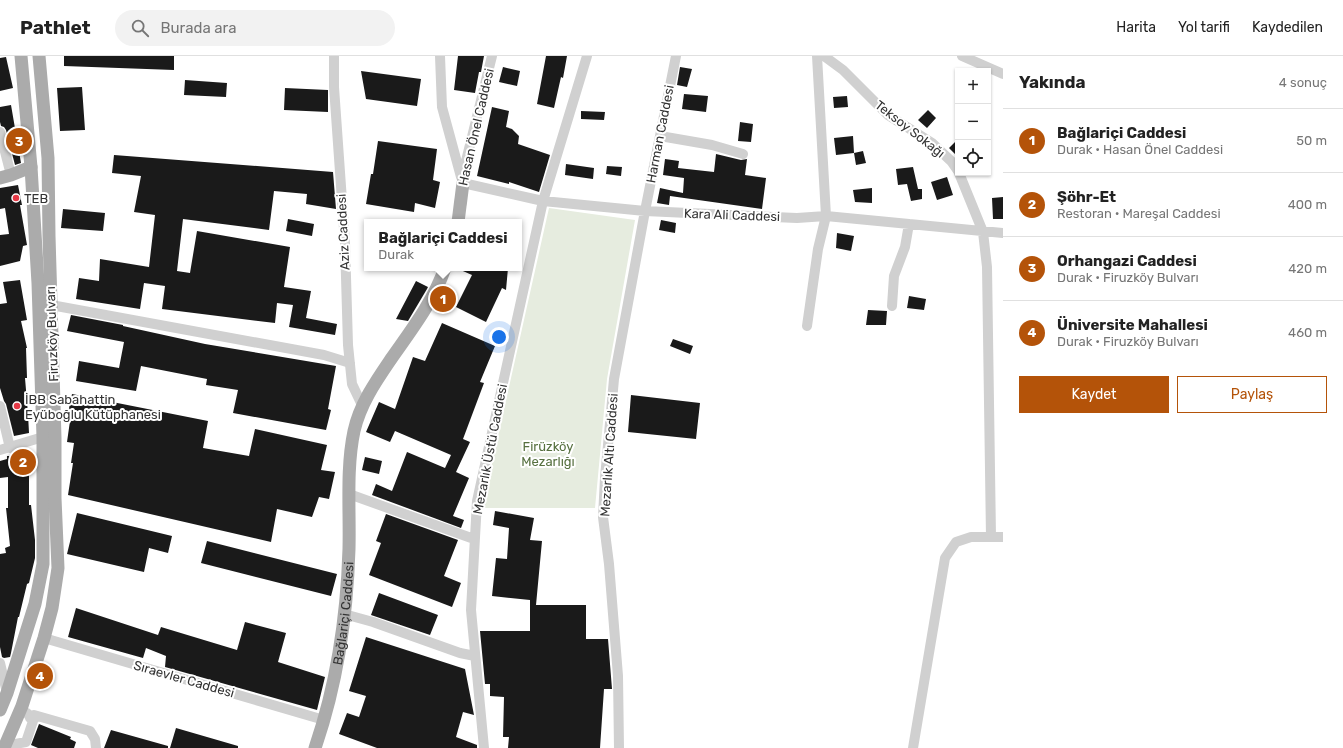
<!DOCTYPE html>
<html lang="tr">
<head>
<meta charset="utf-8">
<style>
  body { margin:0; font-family:Rubik,sans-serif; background:#f2f2f2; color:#222 }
  .controls { position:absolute; right:12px; top:12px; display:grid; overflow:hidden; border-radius:0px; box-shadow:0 1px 3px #0004 }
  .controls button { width:36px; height:36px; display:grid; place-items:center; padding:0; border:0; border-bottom:1px solid #e0e0e0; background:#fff; color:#222; font:20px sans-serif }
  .you { position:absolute; left:499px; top:281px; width:14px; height:14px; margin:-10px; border:3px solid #fff; border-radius:50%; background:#1a73e8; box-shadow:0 0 0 6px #1a73e833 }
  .badge { display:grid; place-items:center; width:26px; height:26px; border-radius:50%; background:#b45309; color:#fff; font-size:13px; font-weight:700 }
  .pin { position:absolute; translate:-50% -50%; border:2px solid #fff; box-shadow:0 1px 4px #0006 }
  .popup { position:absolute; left:364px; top:163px; width:158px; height:52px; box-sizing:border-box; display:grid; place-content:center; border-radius:0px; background:#fff; filter:drop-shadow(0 1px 3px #0005); font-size:13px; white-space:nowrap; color:#767676 }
  .popup b { font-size:15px; color:#222 }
  .popup::after { content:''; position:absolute; left:50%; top:100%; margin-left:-8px; border:8px solid transparent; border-top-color:#fff }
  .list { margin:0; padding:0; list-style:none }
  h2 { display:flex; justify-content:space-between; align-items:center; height:52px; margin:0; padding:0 16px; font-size:17px }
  h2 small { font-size:13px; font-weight:400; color:#767676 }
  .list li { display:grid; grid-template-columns:26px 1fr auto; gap:12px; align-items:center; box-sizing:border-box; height:64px; padding:0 16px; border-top:1px solid #e0e0e0 }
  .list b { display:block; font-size:15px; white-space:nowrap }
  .list p { margin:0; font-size:13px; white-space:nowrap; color:#767676 }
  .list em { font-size:13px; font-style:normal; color:#767676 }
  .actions { display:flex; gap:8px; padding:12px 16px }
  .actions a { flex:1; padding:9px 0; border:1px solid #b45309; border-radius:0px; text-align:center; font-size:14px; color:#b45309 }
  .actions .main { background:#b45309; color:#fff }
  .icon { flex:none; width:22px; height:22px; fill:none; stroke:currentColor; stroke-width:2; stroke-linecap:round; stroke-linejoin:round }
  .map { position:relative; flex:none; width:1003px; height:692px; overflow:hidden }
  header { display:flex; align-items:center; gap:24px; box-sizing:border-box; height:56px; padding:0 20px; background:#fff; border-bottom:1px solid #e0e0e0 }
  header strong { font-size:19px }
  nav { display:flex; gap:22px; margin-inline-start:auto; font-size:14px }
  .search { width:280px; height:36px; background:#f2f2f2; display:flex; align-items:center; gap:10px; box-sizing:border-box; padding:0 14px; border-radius:22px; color:#767676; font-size:15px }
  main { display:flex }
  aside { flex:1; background:#fff }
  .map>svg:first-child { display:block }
</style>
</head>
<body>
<header>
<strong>Pathlet</strong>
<div class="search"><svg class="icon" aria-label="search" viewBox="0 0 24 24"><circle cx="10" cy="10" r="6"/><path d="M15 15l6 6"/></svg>Burada ara</div>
<nav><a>Harita</a><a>Yol tarifi</a><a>Kaydedilen</a></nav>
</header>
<main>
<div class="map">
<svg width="1003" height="692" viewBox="0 0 1003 692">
  <rect width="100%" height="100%" fill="#fff"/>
  <!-- green -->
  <path fill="#e6ecdf" d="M 549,152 L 635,164 L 607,323 L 595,452 L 482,452 Z"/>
  <!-- building -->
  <path fill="#1a1a1a" d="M 64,0 L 174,0 L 174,14 L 64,10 Z
    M 458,0 L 484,0 L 481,16 L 479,16 L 475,37 L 454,34 Z
    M 546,0 L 567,0 L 563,22 L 561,21 L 554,52 L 537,48 Z
    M 6,1 L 13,32 L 0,35 L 0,2 Z
    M 503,11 L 520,15 L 517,30 L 499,26 Z
    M 680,11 L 692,13 L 687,31 L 677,29 Z
    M 361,15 L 421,23 L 417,50 L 366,43 Z
    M 185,24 L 227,27 L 226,41 L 184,39 Z
    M 82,31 L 85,74 L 60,75 L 57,32 Z
    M 285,32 L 328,34 L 328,56 L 284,54 Z
    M 684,38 L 708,40 L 706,56 L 682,53 Z
    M 847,40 L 848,51 L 834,52 L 833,41 Z
    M 11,49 L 21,107 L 15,109 L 6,74 L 4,71 L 1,70 L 0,66 L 0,51 Z
    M 492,51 L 509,55 L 506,71 L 512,73 L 519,80 L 518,88 L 550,99 L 539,136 L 509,126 L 509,128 L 477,120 Z
    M 928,54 L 936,62 L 927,72 L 918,64 Z
    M 581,55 L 605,56 L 604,64 L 581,63 Z
    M 740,66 L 753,68 L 751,86 L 738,85 Z
    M 853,80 L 854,97 L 836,99 L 834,82 Z
    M 958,83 L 958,101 L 949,92 Z
    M 378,85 L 437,93 L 433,124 L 440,126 L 435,152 L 415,147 L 414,156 L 366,148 L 371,118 L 373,118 Z
    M 863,95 L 866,107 L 856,109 L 854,97 Z
    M 716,98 L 741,104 L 747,103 L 745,119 L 766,122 L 762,153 L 670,140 L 669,149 L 657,147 L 660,132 L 683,137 L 684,122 L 663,119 L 665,103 L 679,105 L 678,112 L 714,116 Z
    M 114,99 L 333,116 L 336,153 L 306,148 L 307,138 L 274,135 L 269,174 L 183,163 L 177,215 L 190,217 L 197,175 L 290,191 L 284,231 L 311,235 L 306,262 L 337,268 L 335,279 L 289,271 L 293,249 L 277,247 L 275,267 L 162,253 L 165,230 L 144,227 L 140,253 L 76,243 L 79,222 L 99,225 L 100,203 L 149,211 L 155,159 L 134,156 L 141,120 L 112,117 Z
    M 566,108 L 594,112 L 593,123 L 565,119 Z
    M 607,110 L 622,111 L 621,120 L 606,118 Z
    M 913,111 L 918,133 L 922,133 L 922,143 L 911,145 L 907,128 L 898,129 L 896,113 Z
    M 947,121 L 953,139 L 937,144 L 931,126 Z
    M 18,129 L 22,149 L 20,149 L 27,189 L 23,190 L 20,205 L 0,210 L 0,179 L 9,178 L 5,152 L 0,153 L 0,132 Z
    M 872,132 L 872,147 L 855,146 L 853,134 Z
    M 1003,141 L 1003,163 L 993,163 L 992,142 Z
    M 63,153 L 105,157 L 103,175 L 61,172 Z
    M 288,163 L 314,168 L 312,180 L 286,175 Z
    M 661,164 L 676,167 L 675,177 L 659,174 Z
    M 837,177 L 854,180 L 851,195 L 836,192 Z
    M 456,212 L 508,212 L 506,234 L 502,232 L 486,266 L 456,251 L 472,219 Z
    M 20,224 L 27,264 L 21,265 L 27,292 L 26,292 L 27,322 L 25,322 L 28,358 L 29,377 L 14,380 L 6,348 L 4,345 L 0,332 L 0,248 L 7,247 L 3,226 Z
    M 416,225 L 428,231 L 427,233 L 408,265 L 396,263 Z
    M 909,240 L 926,243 L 924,254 L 907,252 Z
    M 868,254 L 887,255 L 886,269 L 866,269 Z
    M 71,259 L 123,269 L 123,270 L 205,288 L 336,310 L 328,353 L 331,354 L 326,374 L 233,357 L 238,334 L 206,329 L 207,323 L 141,310 L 136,335 L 76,325 L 79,305 L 119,312 L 124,286 L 67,275 Z
    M 442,267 L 495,290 L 480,326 L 484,327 L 463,383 L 470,386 L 456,416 L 469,422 L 453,460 L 464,464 L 461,472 L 372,439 L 376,428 L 392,435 L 407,396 L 445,412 L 451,399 L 395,375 L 390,386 L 366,376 L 379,346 L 395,353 L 413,301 L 425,305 Z
    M 673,283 L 693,290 L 690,298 L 670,290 Z
    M 72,338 L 208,365 L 203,392 L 249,400 L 255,373 L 327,389 L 321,414 L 335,416 L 329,443 L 319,441 L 312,461 L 277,453 L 271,486 L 68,439 L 73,407 L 71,407 L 74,387 L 67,386 L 71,358 L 68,357 Z
    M 631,339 L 700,347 L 696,383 L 628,376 Z
    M 7,400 L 29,400 L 29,449 L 31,449 L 35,484 L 35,502 L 29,527 L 27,528 L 19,561 L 18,561 L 11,597 L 10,601 L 4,602 L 2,601 L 0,591 L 0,498 L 6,497 L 5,492 L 10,490 L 6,452 L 8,452 L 8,421 L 0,422 L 0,405 L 7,403 Z
    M 365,401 L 382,405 L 379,418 L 362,414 Z
    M 495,455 L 534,462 L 530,484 L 542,485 L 536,549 L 586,549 L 586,583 L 608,583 L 612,633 L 604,633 L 600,692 L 508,692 L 509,681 L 503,681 L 504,641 L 490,640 L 490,628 L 485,628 L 480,575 L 530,575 L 530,544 L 492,540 L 496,502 L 507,503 L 509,472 L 493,469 Z
    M 77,457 L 172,480 L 168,497 L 149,492 L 144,516 L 67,498 Z
    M 386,458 L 458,484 L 444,520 L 461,527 L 452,551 L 369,519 L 381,487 L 376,485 Z
    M 207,485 L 337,518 L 331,540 L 201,507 Z
    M 379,537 L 438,559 L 430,579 L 371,559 Z
    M 76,552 L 158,579 L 161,571 L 237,594 L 245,566 L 286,577 L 278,606 L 325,621 L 317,654 L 165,611 L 166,600 L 146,592 L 143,602 L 68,581 Z
    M 366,581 L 465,613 L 474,659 L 463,656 L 456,681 L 477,689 L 477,692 L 377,692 L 339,678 L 347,657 L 359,661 L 366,640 L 349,635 Z
    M 39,668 L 71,681 L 70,683 L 76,686 L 74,692 L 38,692 L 31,689 Z
    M 176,672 L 238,690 L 238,692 L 170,692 Z
    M 111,674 L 168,690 L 168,692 L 104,692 Z"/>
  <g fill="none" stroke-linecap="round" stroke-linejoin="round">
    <!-- minor -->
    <path stroke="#d0d0d0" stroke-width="10" d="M 334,0 L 334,31 L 345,187 L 348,289 L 352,328 L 362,349
      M 440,0 L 442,51 L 461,121
      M 824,0 L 843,14 L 888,59 L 932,87 L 951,105 L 958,115
      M 962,0 L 1003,18
      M 0,76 L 11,119
      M 660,80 L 712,89 L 743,98
      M 959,117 L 983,176 L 987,211 L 991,481
      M 463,127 L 543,145 L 645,155 L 797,162 L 826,160 L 1003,177
      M 463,127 L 464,113 L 492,0
      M 51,249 L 324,299 L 350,307
      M 892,250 L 894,220 L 905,191 L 909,168
      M 807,270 L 818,193 L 826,160 L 817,0
      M 0,350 L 10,392
      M 0,394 L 43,381
      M 349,438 L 474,483
      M 344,558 L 373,566 L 460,597 L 475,600
      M 44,582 L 324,664
      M 0,607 L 7,637
      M 30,662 L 34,659 L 90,675 L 95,683 L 96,692
      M 5,690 L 26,686 L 33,665 L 27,657
      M 484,692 L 471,554 L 477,445 L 543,145 L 587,0
      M 619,692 L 618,620 L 609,508 L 603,461 L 605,422 L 614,323 L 645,155 L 676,0
      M 913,692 L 945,502 L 956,486 L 971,481 L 1003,481"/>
    <!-- major -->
    <g stroke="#ababab" stroke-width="13">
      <path d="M 0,122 L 11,119 L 31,111"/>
      <path d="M 458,166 L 463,127"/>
      <path d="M 0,654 L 7,637 L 35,548 L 43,508 L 43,381 L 38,227 L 31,111 L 21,0"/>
      <path d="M 4,692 L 22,650 L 44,582 L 52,552 L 58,512 L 55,442 L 55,382 L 49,180 L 48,102 L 39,0"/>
      <path id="s1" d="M 315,692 C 337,628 347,560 349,493 C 350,454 346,413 354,375 C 360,348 376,325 391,303 C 412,273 433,246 445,212"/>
    </g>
  </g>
  <!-- markers -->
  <g fill="#e63946" stroke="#fff" stroke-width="1.5">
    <circle cx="16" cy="142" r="4"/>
    <circle cx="17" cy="350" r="4"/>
  </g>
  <g text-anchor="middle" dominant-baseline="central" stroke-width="4" stroke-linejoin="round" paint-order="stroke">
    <!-- street labels -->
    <g font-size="13" fill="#333" stroke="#fff">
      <text transform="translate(476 71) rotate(-77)">Hasan Önel Caddesi</text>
      <text transform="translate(910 73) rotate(38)">Teksoy Sokağı</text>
      <text transform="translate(660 78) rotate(-79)">Harman Caddesi</text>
      <text transform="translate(732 159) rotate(2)">Kara Ali Caddesi</text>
      <text transform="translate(343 176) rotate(-93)">Aziz Caddesi</text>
      <text transform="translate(52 278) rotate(-92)">Firuzköy Bulvarı</text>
      <text transform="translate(490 393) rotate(-79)">Mezarlık Üstü Caddesi</text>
      <text transform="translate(609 399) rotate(-86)">Mezarlık Altı Caddesi</text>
      <text stroke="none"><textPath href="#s1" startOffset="138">Bağlariçi Caddesi</textPath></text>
      <text transform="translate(184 623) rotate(16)">Sıraevler Caddesi</text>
    </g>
    <!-- poi labels -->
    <g font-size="13" fill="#333" stroke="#fff" text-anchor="start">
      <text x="24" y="142">TEB</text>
      <text x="25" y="343">İBB Sabahattin<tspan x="25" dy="15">Eyüboğlu Kütüphanesi</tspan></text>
    </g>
    <!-- park labels -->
    <g font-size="13" fill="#56703f" stroke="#fff">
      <text x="548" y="390">Firüzköy<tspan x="548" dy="15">Mezarlığı</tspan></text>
    </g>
  </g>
</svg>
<div class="controls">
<button>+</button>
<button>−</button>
<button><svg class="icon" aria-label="locate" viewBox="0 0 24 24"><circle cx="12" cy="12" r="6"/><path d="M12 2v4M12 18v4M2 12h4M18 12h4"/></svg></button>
</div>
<div class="you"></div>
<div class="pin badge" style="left:443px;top:243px">1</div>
<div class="popup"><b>Bağlariçi Caddesi</b>Durak</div>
<div class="pin badge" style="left:23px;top:406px">2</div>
<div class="pin badge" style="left:19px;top:85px">3</div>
<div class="pin badge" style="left:40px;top:620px">4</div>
</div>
<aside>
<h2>Yakında<small>4 sonuç</small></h2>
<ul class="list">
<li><span class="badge">1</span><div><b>Bağlariçi Caddesi</b><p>Durak · Hasan Önel Caddesi</p></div><em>50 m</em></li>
<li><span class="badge">2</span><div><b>Şöhr-Et</b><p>Restoran · Mareşal Caddesi</p></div><em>400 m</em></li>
<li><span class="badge">3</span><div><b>Orhangazi Caddesi</b><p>Durak · Firuzköy Bulvarı</p></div><em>420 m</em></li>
<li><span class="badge">4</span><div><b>Üniversite Mahallesi</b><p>Durak · Firuzköy Bulvarı</p></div><em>460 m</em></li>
</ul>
<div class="actions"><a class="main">Kaydet</a><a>Paylaş</a></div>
</aside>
</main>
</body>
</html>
